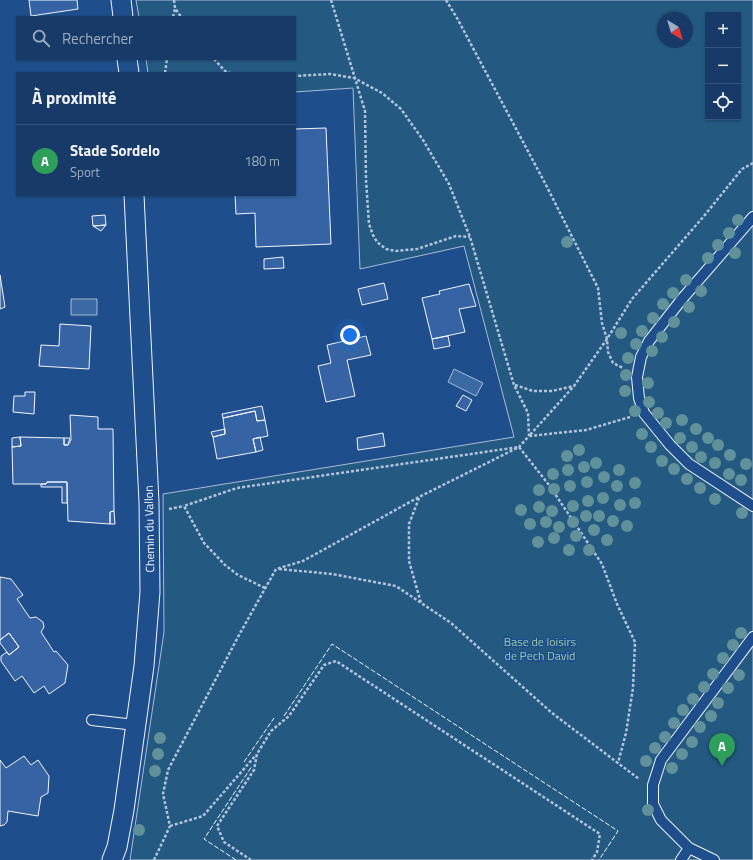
<!DOCTYPE html>
<html lang="fr">
<head>
<meta charset="utf-8">
<style>
  body { margin:0; font-family:"Titillium Web",sans-serif; background:#244571; color:#f1f3f6 }
  .controls { position:absolute; right:12px; top:12px; display:grid; overflow:hidden; border-radius:0px; box-shadow:0 1px 3px #0004 }
  .controls button { width:36px; height:36px; display:grid; place-items:center; padding:0; border:0; border-bottom:1px solid #36547d; background:#173a69; color:#f1f3f6; font:20px sans-serif }
  .compass { position:absolute; left:657px; top:12px; width:36px; height:36px; border-radius:50%; background:#173a69; box-shadow:0 1px 3px #0004; rotate:142deg }
  .you { position:absolute; left:350px; top:335px; width:14px; height:14px; margin:-10px; border:3px solid #fff; border-radius:50%; background:#1a73e8; box-shadow:0 0 0 6px #1a73e833 }
  .badge { display:grid; place-items:center; width:26px; height:26px; border-radius:50%; background:#ffb74d; color:#fff; font-size:13px; font-weight:700 }
  .pin { position:absolute; translate:-50% -33px; filter:drop-shadow(0 1px 2px #0008) }
  .pin::after { content:''; position:absolute; top:21px; width:14px; height:12px; background:inherit; clip-path:polygon(0 0,100% 0,50% 100%) }
  .list { margin:0; padding:0; list-style:none }
  h2 { display:flex; justify-content:space-between; align-items:center; height:52px; margin:0; padding:0 16px; font-size:17px }
  h2 small { font-size:13px; font-weight:400; color:#9eadc0 }
  .list li { display:grid; grid-template-columns:26px 1fr auto; gap:12px; align-items:center; box-sizing:border-box; height:72px; padding:0 16px; border-top:1px solid #36547d }
  .list b { display:block; font-size:15px; white-space:nowrap }
  .list p { margin:0; font-size:13px; white-space:nowrap; color:#9eadc0 }
  .list em { font-size:13px; font-style:normal; color:#9eadc0 }
  .icon { flex:none; width:22px; height:22px; fill:none; stroke:currentColor; stroke-width:2; stroke-linecap:round; stroke-linejoin:round }
  .map { position:relative; flex:none; width:753px; height:860px; overflow:hidden }
  .search { position:absolute; background:#173a69; box-shadow:0 1px 3px #0004; left:16px; top:16px; width:280px; height:44px; display:flex; align-items:center; gap:10px; box-sizing:border-box; padding:0 14px; border-radius:0px; color:#9eadc0; font-size:15px }
  .panel { position:absolute; background:#173a69; box-shadow:0 1px 3px #0004; left:16px; top:72px; width:280px; height:124px; border-radius:0px }
  .map>svg:first-child { display:block }
</style>
</head>
<body>
<div class="map">
<svg width="753" height="860" viewBox="0 0 753 860">
  <rect width="100%" height="100%" fill="#1f4e8c"/>
  <!-- green -->
  <path fill="#245a82" stroke="#a8bbd7" fill-rule="evenodd" d="M 136,0 L 753,0 L 753,860 L 130,860 L 164,632 L 163,494 L 514,437 L 464,246 L 360,269 L 353,88 L 295,92 L 295,73 L 148,73 L 146,59 L 295,59 L 295,17 L 139,17 ZM 708,15 L 738,15 L 738,117 L 708,117 ZM 663,18 L 687,18 L 687,42 L 663,42 Z"/>
  <!-- water -->
  <path fill="#3b69a3" stroke="#a8bbd7" d="M 71,299 L 97,299 L 97,315 L 71,315 Z
    M 454,369 L 483,383 L 476,396 L 448,382 Z"/>
  <!-- building -->
  <path fill="#3563a3" stroke="#f2f6ff" d="M 29,0 L 77,0 L 78,9 L 31,16 Z
    M 326,128 L 331,244 L 256,247 L 255,213 L 236,214 L 235,195 L 295,195 L 295,129 Z
    M 105,215 L 106,225 L 93,226 L 92,216 Z
    M 106,225 L 101,231 L 93,226 Z
    M 283,257 L 284,268 L 264,269 L 264,259 Z
    M 0,275 L 5,307 L 0,309 Z
    M 384,283 L 388,299 L 362,305 L 358,289 Z
    M 469,284 L 476,306 L 459,309 L 465,332 L 432,339 L 422,298 L 440,294 L 439,291 Z
    M 60,324 L 91,326 L 89,369 L 39,366 L 41,345 L 59,346 Z
    M 366,336 L 371,355 L 347,360 L 355,396 L 326,402 L 318,366 L 331,363 L 327,345 Z
    M 448,336 L 450,346 L 434,349 L 432,339 Z
    M 25,392 L 35,392 L 34,414 L 13,412 L 14,396 L 25,396 Z
    M 463,395 L 472,400 L 466,411 L 456,406 Z
    M 262,406 L 265,420 L 257,421 L 255,411 L 223,418 L 222,414 Z
    M 255,411 L 257,421 L 265,420 L 268,436 L 253,439 L 256,452 L 217,459 L 213,437 L 225,434 L 223,418 Z
    M 70,415 L 98,417 L 98,429 L 113,429 L 114,511 L 110,512 L 110,524 L 68,521 L 67,482 L 47,482 L 46,484 L 13,484 L 12,447 L 21,446 L 20,437 L 64,438 L 64,445 L 68,445 L 71,440 Z
    M 225,429 L 225,434 L 213,437 L 211,432 Z
    M 383,433 L 385,446 L 358,450 L 357,438 Z
    M 20,437 L 21,446 L 12,447 L 12,438 Z
    M 260,437 L 263,450 L 256,452 L 253,439 Z
    M 64,438 L 70,438 L 68,445 L 64,445 Z
    M 47,482 L 67,482 L 67,503 L 62,503 L 62,487 L 41,487 L 41,484 L 46,484 Z
    M 114,511 L 115,524 L 110,524 L 110,512 Z
    M 0,577 L 11,579 L 23,595 L 17,599 L 30,618 L 36,617 L 43,622 L 44,627 L 41,632 L 54,652 L 56,651 L 68,665 L 65,683 L 49,694 L 44,686 L 34,693 L 22,676 L 15,681 L 1,661 L 1,656 L 7,652 L 9,655 L 19,647 L 9,633 L 0,640 Z
    M 9,633 L 19,647 L 9,655 L 0,643 L 0,640 Z
    M 24,756 L 31,765 L 38,760 L 49,776 L 48,793 L 41,797 L 38,816 L 8,811 L 7,822 L 4,825 L 0,826 L 0,760 L 6,768 Z"/>
  <g fill="none" stroke-linecap="round" stroke-linejoin="round">
    <defs>
      <path id="service" d="M 753,217 L 682,299 L 649,341 L 641,357 L 637,377 L 639,398 L 644,413 L 670,445 L 689,464 L 753,506
        M 92,720 L 135,725
        M 681,860 L 689,848
        M 714,860 L 689,848 L 661,820 L 653,804 L 653,785 L 661,760 L 753,637"/>
      <path id="minor" d="M 121,0 L 123,17
        M 127,59 L 129,73
        M 112,860 L 117,847 L 124,810 L 144,666 L 150,592 L 149,502 L 134,195"/>
    </defs>
    <!-- service casing -->
    <use href="#service" stroke="#f2f6ff" stroke-width="12"/>
    <!-- minor casing -->
    <use href="#minor" stroke="#f2f6ff" stroke-width="21"/>
    <!-- path -->
    <path stroke="#b3c4dc" stroke-width="2.5" stroke-dasharray="3 2" stroke-linecap="butt" d="M 174,0 L 175,8 L 181,17
      M 331,0 L 365,111 L 366,180 L 369,224 L 373,235 L 377,242 L 386,249 L 396,251 L 417,249 L 456,236 L 470,237
      M 446,0 L 457,18 L 546,185 L 598,288 L 602,323 L 607,339 L 608,352 L 613,363 L 623,368
      M 173,17 L 175,9
      M 214,59 L 225,71 L 230,73
      M 165,73 L 167,59
      M 515,385 L 533,391 L 552,391 L 574,386
      M 630,417 L 586,430 L 529,436 L 574,386 L 607,339 L 632,299 L 704,216 L 742,169 L 753,163
      M 419,498 L 409,524 L 409,561 L 421,603
      M 169,509 L 184,506
      M 279,569 L 332,574 L 396,586 L 451,623 L 552,713 L 639,779
      M 265,588 L 238,575 L 225,565 L 204,543 L 184,506 L 237,488 L 519,447 L 549,485 L 602,564 L 617,604 L 635,642 L 633,688 L 626,733 L 618,763
      M 170,826 L 203,816 L 256,755
      M 154,860 L 170,826 L 163,794 L 168,770 L 239,635 L 276,569 L 303,561 L 419,497 L 519,447 L 529,436 L 528,413 L 514,385 L 470,237 L 449,184 L 423,140 L 401,109 L 382,93 L 354,78 L 330,74 L 295,76
      M 251,860 L 224,842 L 217,826 L 254,770 L 257,754 L 271,731 L 289,716 L 324,665 L 336,661 L 600,834 L 597,852 L 592,860"/>
    <!-- service -->
    <use href="#service" stroke="#1f4e8c" stroke-width="10"/>
    <!-- minor -->
    <use href="#minor" stroke="#1f4e8c" stroke-width="19"/>
    <!-- fence -->
    <path stroke="#f2f6ff" stroke-width="1" stroke-dasharray="5 2" stroke-linecap="butt" d="M 284,716 L 332,644 L 618,831 L 599,860
      M 244,762 L 274,718
      M 236,860 L 204,839 L 252,766"/>
  </g>
  <!-- trees -->
  <g fill="#61919a">
    <circle cx="738" cy="220" r="6"/>
    <circle cx="729" cy="233" r="6"/>
    <circle cx="567" cy="242" r="6"/>
    <circle cx="718" cy="245" r="6"/>
    <circle cx="735" cy="253" r="6"/>
    <circle cx="708" cy="258" r="6"/>
    <circle cx="686" cy="280" r="6"/>
    <circle cx="701" cy="291" r="6"/>
    <circle cx="673" cy="293" r="6"/>
    <circle cx="663" cy="304" r="6"/>
    <circle cx="689" cy="307" r="6"/>
    <circle cx="653" cy="318" r="6"/>
    <circle cx="674" cy="322" r="6"/>
    <circle cx="642" cy="331" r="6"/>
    <circle cx="621" cy="333" r="6"/>
    <circle cx="662" cy="337" r="6"/>
    <circle cx="636" cy="344" r="6"/>
    <circle cx="652" cy="351" r="6"/>
    <circle cx="628" cy="358" r="6"/>
    <circle cx="626" cy="375" r="6"/>
    <circle cx="648" cy="383" r="6"/>
    <circle cx="625" cy="391" r="6"/>
    <circle cx="649" cy="402" r="6"/>
    <circle cx="635" cy="411" r="6"/>
    <circle cx="658" cy="413" r="6"/>
    <circle cx="682" cy="420" r="6"/>
    <circle cx="666" cy="423" r="6"/>
    <circle cx="696" cy="429" r="6"/>
    <circle cx="642" cy="434" r="6"/>
    <circle cx="680" cy="438" r="6"/>
    <circle cx="708" cy="438" r="6"/>
    <circle cx="718" cy="445" r="6"/>
    <circle cx="651" cy="447" r="6"/>
    <circle cx="692" cy="447" r="6"/>
    <circle cx="579" cy="450" r="6"/>
    <circle cx="730" cy="455" r="6"/>
    <circle cx="567" cy="456" r="6"/>
    <circle cx="701" cy="457" r="6"/>
    <circle cx="662" cy="461" r="6"/>
    <circle cx="596" cy="463" r="6"/>
    <circle cx="715" cy="463" r="6"/>
    <circle cx="746" cy="464" r="6"/>
    <circle cx="584" cy="467" r="6"/>
    <circle cx="674" cy="469" r="6"/>
    <circle cx="568" cy="470" r="6"/>
    <circle cx="619" cy="470" r="6"/>
    <circle cx="553" cy="474" r="6"/>
    <circle cx="729" cy="474" r="6"/>
    <circle cx="604" cy="477" r="6"/>
    <circle cx="687" cy="479" r="6"/>
    <circle cx="741" cy="480" r="6"/>
    <circle cx="587" cy="482" r="6"/>
    <circle cx="635" cy="483" r="6"/>
    <circle cx="570" cy="486" r="6"/>
    <circle cx="617" cy="486" r="6"/>
    <circle cx="700" cy="488" r="6"/>
    <circle cx="554" cy="489" r="6"/>
    <circle cx="539" cy="490" r="6"/>
    <circle cx="603" cy="498" r="6"/>
    <circle cx="715" cy="499" r="6"/>
    <circle cx="588" cy="501" r="6"/>
    <circle cx="635" cy="503" r="6"/>
    <circle cx="620" cy="505" r="6"/>
    <circle cx="573" cy="506" r="6"/>
    <circle cx="539" cy="507" r="6"/>
    <circle cx="521" cy="510" r="6"/>
    <circle cx="552" cy="511" r="6"/>
    <circle cx="742" cy="513" r="6"/>
    <circle cx="586" cy="516" r="6"/>
    <circle cx="599" cy="516" r="6"/>
    <circle cx="613" cy="521" r="6"/>
    <circle cx="546" cy="522" r="6"/>
    <circle cx="573" cy="522" r="6"/>
    <circle cx="530" cy="524" r="6"/>
    <circle cx="627" cy="526" r="6"/>
    <circle cx="559" cy="527" r="6"/>
    <circle cx="594" cy="530" r="6"/>
    <circle cx="576" cy="536" r="6"/>
    <circle cx="554" cy="538" r="6"/>
    <circle cx="607" cy="540" r="6"/>
    <circle cx="538" cy="542" r="6"/>
    <circle cx="569" cy="550" r="6"/>
    <circle cx="589" cy="550" r="6"/>
    <circle cx="741" cy="633" r="6"/>
    <circle cx="733" cy="645" r="6"/>
    <circle cx="723" cy="658" r="6"/>
    <circle cx="713" cy="674" r="6"/>
    <circle cx="739" cy="675" r="6"/>
    <circle cx="704" cy="687" r="6"/>
    <circle cx="728" cy="688" r="6"/>
    <circle cx="693" cy="699" r="6"/>
    <circle cx="718" cy="703" r="6"/>
    <circle cx="683" cy="710" r="6"/>
    <circle cx="711" cy="716" r="6"/>
    <circle cx="674" cy="723" r="6"/>
    <circle cx="700" cy="727" r="6"/>
    <circle cx="665" cy="737" r="6"/>
    <circle cx="160" cy="738" r="6"/>
    <circle cx="692" cy="742" r="6"/>
    <circle cx="655" cy="748" r="6"/>
    <circle cx="158" cy="754" r="6"/>
    <circle cx="682" cy="754" r="6"/>
    <circle cx="646" cy="761" r="6"/>
    <circle cx="672" cy="768" r="6"/>
    <circle cx="155" cy="771" r="6"/>
    <circle cx="648" cy="810" r="6"/>
    <circle cx="139" cy="830" r="6"/>
  </g>
  <g text-anchor="middle" dominant-baseline="central" stroke-width="3" stroke-linejoin="round" paint-order="stroke">
    <!-- street labels -->
    <g font-size="12" fill="#f2f6ff" stroke="#1f4e8c">
      <text transform="translate(149 529) rotate(-91)">Chemin du Vallon</text>
    </g>
    <!-- park labels -->
    <g font-size="12" fill="#97c8a6" stroke="#1f4e8c">
      <text x="540" y="641">Base de loisirs<tspan x="540" dy="14">de Pech David</tspan></text>
    </g>
  </g>
</svg>
<div class="controls">
<button>+</button>
<button>−</button>
<button><svg class="icon" aria-label="locate" viewBox="0 0 24 24"><circle cx="12" cy="12" r="6"/><path d="M12 2v4M12 18v4M2 12h4M18 12h4"/></svg></button>
</div>
<svg class="compass" viewBox="-18 -18 36 36"><path d="M0-13l5 13h-10z" fill="#e53935"/><path d="M0 13l5-13h-10z" fill="#9eadc0"/></svg>
<div class="you"></div>
<div class="pin badge" style="left:722px;top:766px;background:#2e9e5b">A</div>
<div class="search"><svg class="icon" aria-label="search" viewBox="0 0 24 24"><circle cx="10" cy="10" r="6"/><path d="M15 15l6 6"/></svg>Rechercher</div>
<section class="panel">
<h2>À proximité<small></small></h2>
<ul class="list">
<li><span class="badge" style="background:#2e9e5b">A</span><div><b>Stade Sordelo</b><p>Sport</p></div><em>180 m</em></li>
</ul>
</section>
</div>
</body>
</html>
